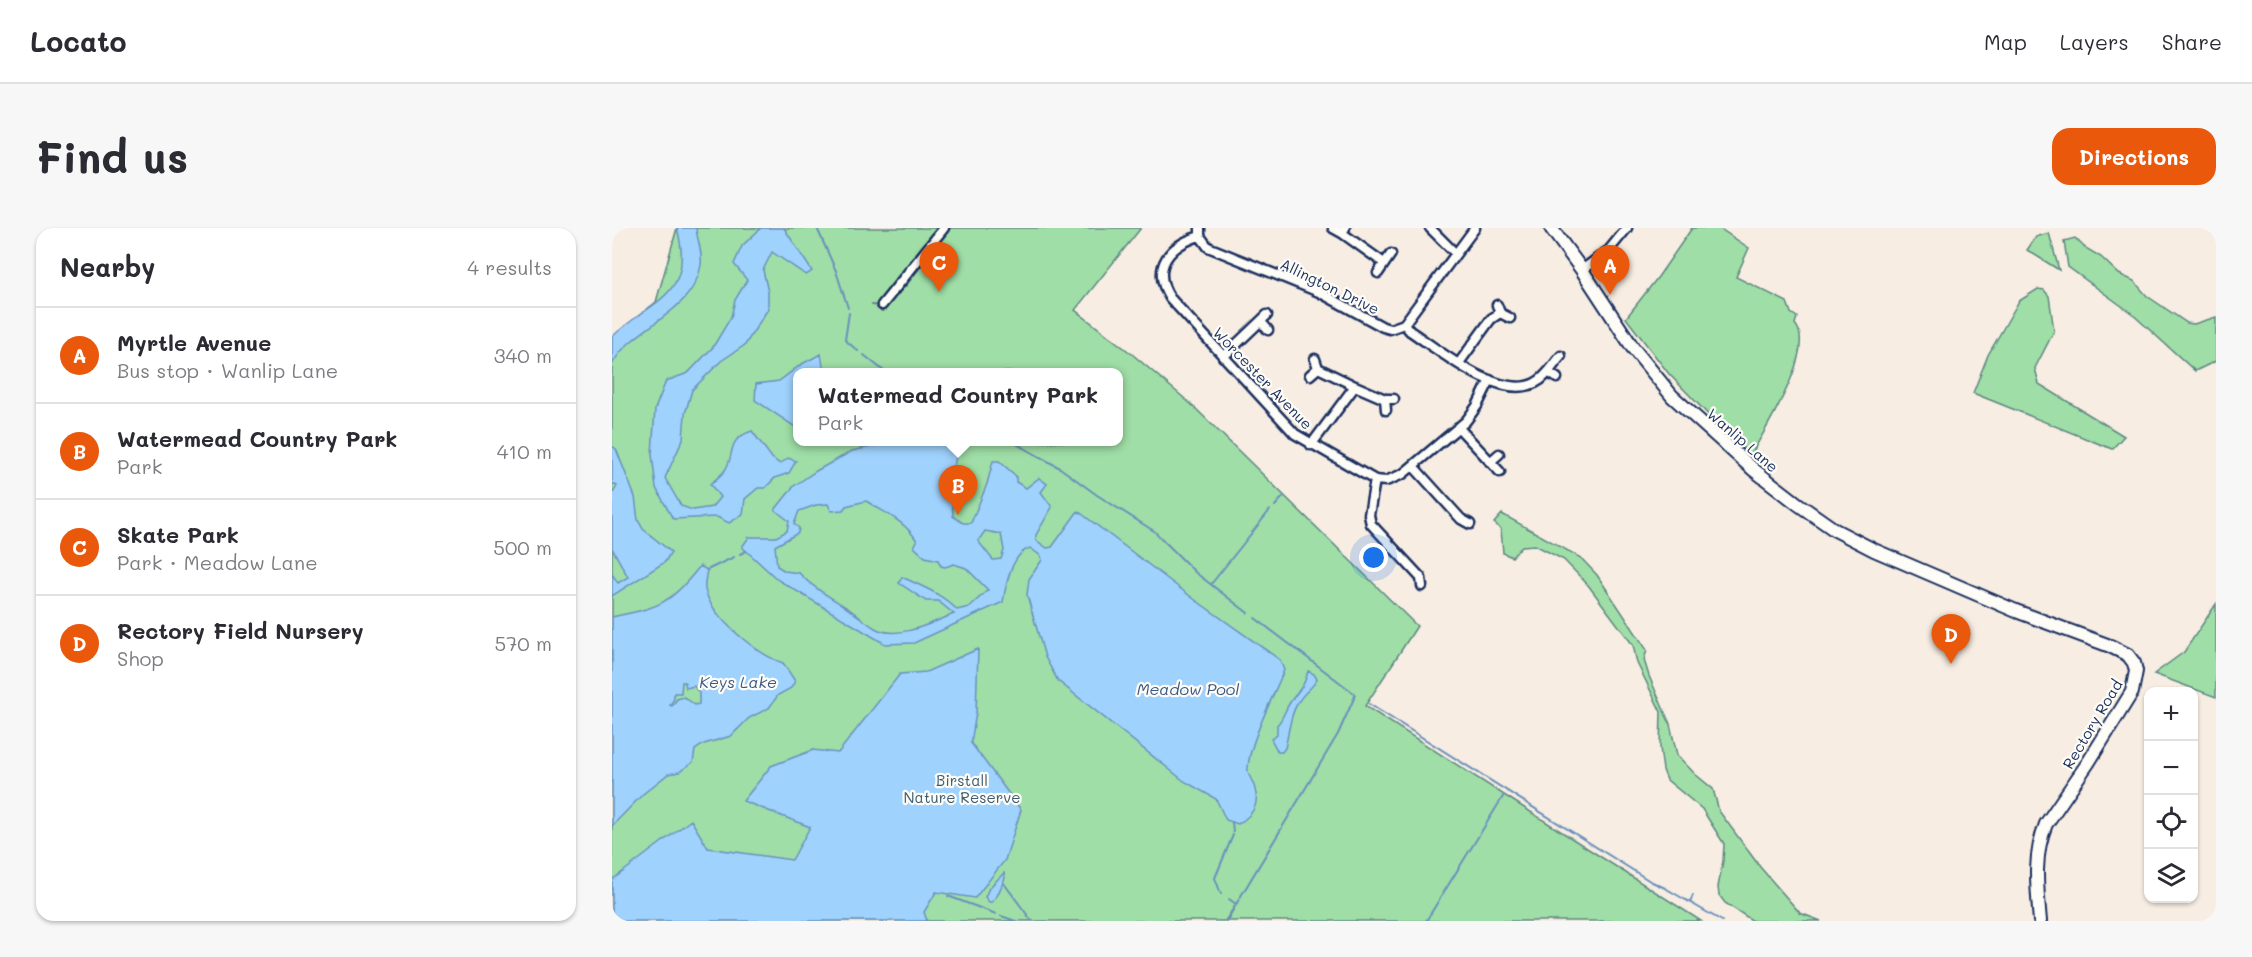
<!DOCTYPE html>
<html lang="en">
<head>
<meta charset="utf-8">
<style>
  body { margin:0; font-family:Mali,sans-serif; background:#f7f7f7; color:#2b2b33 }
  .controls { position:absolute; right:18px; bottom:18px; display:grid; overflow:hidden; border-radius:12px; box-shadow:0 2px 4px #0004 }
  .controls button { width:54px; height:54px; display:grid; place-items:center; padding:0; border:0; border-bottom:2px solid #e1e1e2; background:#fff; color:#2b2b33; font:30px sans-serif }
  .you { position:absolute; left:762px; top:330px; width:21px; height:21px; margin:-15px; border:4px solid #fff; border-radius:50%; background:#1a73e8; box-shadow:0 0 0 9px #1a73e833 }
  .badge { display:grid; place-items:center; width:39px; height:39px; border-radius:50%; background:#ea580c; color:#fff; font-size:20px; font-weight:700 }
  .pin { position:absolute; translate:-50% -50px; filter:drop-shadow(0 2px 3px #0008) }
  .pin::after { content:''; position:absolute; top:32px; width:21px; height:18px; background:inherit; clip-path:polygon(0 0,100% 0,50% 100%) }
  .popup { position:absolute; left:181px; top:140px; width:330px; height:78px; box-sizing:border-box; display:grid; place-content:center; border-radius:12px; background:#fff; filter:drop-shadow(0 2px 4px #0005); font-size:20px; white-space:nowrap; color:#7c7c81 }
  .popup b { font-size:22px; color:#2b2b33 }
  .popup::after { content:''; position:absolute; left:50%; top:100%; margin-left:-12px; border:12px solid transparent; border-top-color:#fff }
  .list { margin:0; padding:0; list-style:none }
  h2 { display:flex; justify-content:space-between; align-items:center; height:78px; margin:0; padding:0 24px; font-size:26px }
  h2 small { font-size:20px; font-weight:400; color:#7c7c81 }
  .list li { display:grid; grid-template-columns:39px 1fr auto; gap:18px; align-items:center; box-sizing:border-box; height:96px; padding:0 24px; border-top:2px solid #e1e1e2 }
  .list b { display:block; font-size:22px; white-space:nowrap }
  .list p { margin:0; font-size:20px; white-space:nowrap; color:#7c7c81 }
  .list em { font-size:20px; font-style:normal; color:#7c7c81 }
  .icon { flex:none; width:33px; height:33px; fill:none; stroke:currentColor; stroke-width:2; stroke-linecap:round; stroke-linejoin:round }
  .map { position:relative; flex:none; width:1604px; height:693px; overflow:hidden; border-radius:18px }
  header { display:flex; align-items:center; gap:36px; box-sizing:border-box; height:84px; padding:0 30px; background:#fff; border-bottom:2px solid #e1e1e2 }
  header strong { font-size:28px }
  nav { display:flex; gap:33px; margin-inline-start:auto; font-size:21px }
  .intro { display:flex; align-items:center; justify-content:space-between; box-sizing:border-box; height:144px; padding:0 36px }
  h1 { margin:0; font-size:42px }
  .button { padding:15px 27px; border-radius:18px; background:#ea580c; color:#fff; font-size:21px; font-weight:700 }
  main { display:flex; gap:36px; padding:0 36px }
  aside { flex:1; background:#fff; border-radius:18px; box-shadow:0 2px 4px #0004 }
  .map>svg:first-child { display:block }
</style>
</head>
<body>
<header>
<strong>Locato</strong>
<nav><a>Map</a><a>Layers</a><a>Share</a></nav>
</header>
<div class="intro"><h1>Find us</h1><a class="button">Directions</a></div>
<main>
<aside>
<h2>Nearby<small>4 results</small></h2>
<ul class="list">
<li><span class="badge">A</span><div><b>Myrtle Avenue</b><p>Bus stop · Wanlip Lane</p></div><em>340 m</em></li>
<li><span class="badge">B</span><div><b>Watermead Country Park</b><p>Park</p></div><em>410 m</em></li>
<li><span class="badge">C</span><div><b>Skate Park</b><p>Park · Meadow Lane</p></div><em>500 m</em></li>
<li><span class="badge">D</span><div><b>Rectory Field Nursery</b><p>Shop</p></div><em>570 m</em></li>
</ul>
</aside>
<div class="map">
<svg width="1604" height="693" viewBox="0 0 1604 693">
  <rect width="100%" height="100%" fill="#f7ede2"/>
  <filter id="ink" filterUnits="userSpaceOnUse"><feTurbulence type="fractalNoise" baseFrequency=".0167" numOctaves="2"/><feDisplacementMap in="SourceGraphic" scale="12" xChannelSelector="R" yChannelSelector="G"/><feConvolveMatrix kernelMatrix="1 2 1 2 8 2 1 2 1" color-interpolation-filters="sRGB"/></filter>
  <g filter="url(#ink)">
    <!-- green -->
    <path fill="#9fdea6" stroke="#5d8682" stroke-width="1.5" fill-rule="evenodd" d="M 65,0 L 327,0 L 267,77 L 259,77 L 271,79 L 294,58 L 338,0 L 529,0 L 463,82 L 520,126 L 579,176 L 805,398 L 753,478 L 1089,693 L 615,693 L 625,675 L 613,693 L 0,693 L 0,109 L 44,74 ZM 186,144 L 506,144 L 506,214 L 186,214 Z
      M 1080,0 L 1107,0 L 1137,20 L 1124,49 L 1175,74 L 1179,85 L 1185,89 L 1183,96 C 1205,121 1153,201 1139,227 L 1114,205 L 1057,146 L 1014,90 L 1046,49 Z
      M 1437,5 L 1447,42 L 1415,22 L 1424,9 Z
      M 1463,10 L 1472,19 L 1489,29 L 1507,46 L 1522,53 L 1535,68 L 1575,95 L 1582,96 L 1604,89 L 1604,133 L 1583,143 L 1518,84 L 1456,39 L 1452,13 Z
      M 1426,61 L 1432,62 L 1437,68 L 1442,103 L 1423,140 L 1427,156 L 1512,208 L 1500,221 L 1361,165 L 1376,127 L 1407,73 Z
      M 890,286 L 969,330 L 985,347 L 1035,422 L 1032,432 L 1037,448 L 1058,496 L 1065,527 L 1083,546 L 1101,561 L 1107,583 L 1148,639 L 1188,685 L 1209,693 L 1141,693 L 1113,675 L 1107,667 L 1106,659 L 1111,633 L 1112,616 L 1090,581 L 1055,552 L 1051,542 L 1048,520 L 1049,484 L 1025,435 L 1021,417 L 976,357 L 952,332 L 923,317 L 910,318 L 900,329 L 891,325 L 889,301 L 882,295 Z
      M 1604,376 L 1604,469 L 1542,446 L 1572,424 Z"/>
    <!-- water -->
    <path fill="#9fd2fd" stroke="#6a91bd" stroke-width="1.5" fill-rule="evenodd" d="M 65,0 L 84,0 C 85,12 91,24 89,37 C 81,87 19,98 0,137 L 0,109 C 39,71 84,69 65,0 Z
      M 149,0 L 172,0 L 200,43 L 194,47 L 160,24 L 151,42 L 156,64 L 156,81 L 133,117 L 109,133 L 80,162 L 73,186 L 71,211 L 53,250 L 69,278 L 81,282 L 100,279 L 108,269 L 98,256 C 103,252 110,247 113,242 C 124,226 113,212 140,203 L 160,230 L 168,236 L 176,230 L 184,233 L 177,245 L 163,250 L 153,260 L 146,260 L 133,271 L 131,286 L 117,295 L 105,289 L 61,291 L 44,260 L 40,226 L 43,181 L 54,153 L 76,145 L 101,119 L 119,89 L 123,72 L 135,52 L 122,36 L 130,18 Z
      M 209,126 L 212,144 L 186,144 L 185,200 L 143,172 L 144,156 L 167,153 L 190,136 Z
      M 282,214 L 337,214 L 346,221 L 339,250 L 341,288 L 351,295 L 359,295 L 375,256 L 381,233 L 387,233 L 404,248 L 404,254 L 414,260 L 427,250 L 435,256 L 429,264 L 440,279 L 424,307 L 424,312 L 435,320 L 440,319 L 466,283 L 582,371 L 668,432 L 672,442 C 662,467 637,515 636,540 C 635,544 638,549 640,553 C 649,573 644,585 626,596 L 614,592 L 604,571 L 572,553 L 446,453 L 433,429 L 415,367 L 417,351 L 430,332 L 429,328 L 418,320 C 399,326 394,357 391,374 L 302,415 L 273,416 L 166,352 L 130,319 L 137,309 L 164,309 L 175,303 L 177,293 L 163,282 L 182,258 L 204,243 L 240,223 ZM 254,273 C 272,284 294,294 305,313 L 302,319 L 313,329 L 326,332 L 329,338 L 333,339 L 342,336 L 354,340 L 376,362 L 357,379 L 345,382 C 331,366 309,358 290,349 L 287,355 L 314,373 L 326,373 L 342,386 C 321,394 286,413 263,400 C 252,393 243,385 232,378 C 216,368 200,359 187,345 L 173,343 L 165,338 L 163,318 L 186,305 L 187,300 L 182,296 L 187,283 L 204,277 L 216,276 L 219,283 L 231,282 L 234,278 ZM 373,303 L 389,306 L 392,322 L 389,331 L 381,332 L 366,313 Z
      M 0,218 L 4,221 L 23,269 L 26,292 L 31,301 L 59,324 L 53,334 L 0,368 L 0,346 L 6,355 L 16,349 L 0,320 L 0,267 L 5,258 L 0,255 Z
      M 88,338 L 95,342 C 94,349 91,358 94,365 C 103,392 145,426 171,435 L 183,453 L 179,460 L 166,467 L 157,480 L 137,490 L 119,508 L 92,516 L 83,522 L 81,534 L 67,544 L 56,546 L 31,566 L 0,598 L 0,389 C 48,379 57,377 88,338 ZM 70,454 L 73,454 L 74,460 L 82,458 L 87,465 L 87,476 L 83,477 L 72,469 L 65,471 L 60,478 L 58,477 L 62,471 L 62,465 L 69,465 Z
      M 366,421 L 364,485 L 359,515 L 409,582 L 393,632 L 363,670 L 324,664 L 312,684 L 315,693 L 0,693 L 0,652 L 79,592 L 96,620 L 180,632 L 198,599 L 131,573 L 159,538 L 201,522 L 226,525 L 288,446 L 314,444 Z
      M 696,443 L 702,446 L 705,451 C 701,460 692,464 687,473 C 678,486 677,504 673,520 L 670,524 L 666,524 L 659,511 L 665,507 L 665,497 C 671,491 672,484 677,476 C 686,461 692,461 696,443 Z
      M 392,645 L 393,650 L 386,666 L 380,674 L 377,674 L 373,669 L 377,660 Z"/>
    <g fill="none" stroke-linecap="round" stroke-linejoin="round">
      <!-- stream -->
      <path stroke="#6a91bd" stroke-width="2" d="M 205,0 L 224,43 L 236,80
        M 237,85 L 233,112 L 246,123
        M 252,127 L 273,144
        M 401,214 L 448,240 L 485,267 L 542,303 L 584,345 L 636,385
        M 663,278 L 671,269
        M 128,326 L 134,323
        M 95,342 L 122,329
        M 600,355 L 658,282
        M 757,476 L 1038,653 L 1053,660 L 1110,693
        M 620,594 L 621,604
        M 391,654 L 419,692
        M 609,666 L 603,650 L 621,607
        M 336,668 L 384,686
        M 617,671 L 624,676
        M 1078,675 L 1081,667
        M 389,688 L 404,693
        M 614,693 L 726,506 L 743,468 L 743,466 L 643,390
        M 814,693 L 892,567"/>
      <defs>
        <path id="street" d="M 588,0 L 588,8 L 596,19 L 707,64 L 771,99 L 778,101 L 792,96 L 798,103 C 827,122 887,173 923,155 C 934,150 941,137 949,128
          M 721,0 L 730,5
          M 733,0 L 730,5 L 772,35
          M 818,0 L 844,26
          M 588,8 C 558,17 538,39 558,70 L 683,206 L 763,252 L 774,253 L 791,246 L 854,193 L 865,178 L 878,152
          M 970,42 L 997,22 L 1015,0
          M 766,45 L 779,26
          M 270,77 L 332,0
          M 885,77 L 888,85
          M 649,94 L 656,102
          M 792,96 L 863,0
          M 611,129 L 655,87
          M 847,135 L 879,91 L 888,85 L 898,90
          M 706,140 L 743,158
          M 936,144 L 945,150
          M 698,147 L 706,140 L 703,131
          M 773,171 L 774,182
          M 846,199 L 888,244
          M 699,217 L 743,158 L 773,171 L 782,171
          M 878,234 L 887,226
          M 801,238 L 849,291 L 858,296
          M 763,252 L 757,287 L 759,296 L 809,350 L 810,358"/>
        <path id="secondary" d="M 939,0 L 970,42 L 1021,120 L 1060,168 L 1142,242 L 1186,276 L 1223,302 L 1262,322 L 1404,383 L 1498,418 L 1516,427 L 1522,435 L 1524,443 L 1520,464 L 1476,535 L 1434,596 C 1421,627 1425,660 1428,693"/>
      </defs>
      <!-- street casing -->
      <use href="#street" stroke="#1b2f5e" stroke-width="13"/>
      <!-- secondary casing -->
      <use href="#secondary" stroke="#1b2f5e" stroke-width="16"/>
      <!-- street -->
      <use href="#street" stroke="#fdfcf7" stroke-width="8"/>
      <!-- secondary -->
      <use href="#secondary" stroke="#fdfcf7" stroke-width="12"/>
    </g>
  </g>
  <g text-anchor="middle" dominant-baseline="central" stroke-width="4.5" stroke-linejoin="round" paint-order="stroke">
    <!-- street labels -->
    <g font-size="15" fill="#1b2f5e" stroke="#fdfcf7">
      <text transform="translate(718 58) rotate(26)">Allington Drive</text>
      <text transform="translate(651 150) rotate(46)">Worcester Avenue</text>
      <text transform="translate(1131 212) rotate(41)">Wanlip Lane</text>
      <text transform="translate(1480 496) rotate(-59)">Rectory Road</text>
    </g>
    <!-- park labels -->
    <g font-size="15" fill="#3c5b70" stroke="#fdfcf7">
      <text x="350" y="552">Birstall<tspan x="350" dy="17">Nature Reserve</tspan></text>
    </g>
    <!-- water labels -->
    <g font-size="16" font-style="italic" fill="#3c5886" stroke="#fdfcf7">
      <text x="126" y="453">Keys Lake</text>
      <text x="576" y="460">Meadow Pool</text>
    </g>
  </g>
</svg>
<div class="controls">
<button>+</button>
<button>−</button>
<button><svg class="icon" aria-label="locate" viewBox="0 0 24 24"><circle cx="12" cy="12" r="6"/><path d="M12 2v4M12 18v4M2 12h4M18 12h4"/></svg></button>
<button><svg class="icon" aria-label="layers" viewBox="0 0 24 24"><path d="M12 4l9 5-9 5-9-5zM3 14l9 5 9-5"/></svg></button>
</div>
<div class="you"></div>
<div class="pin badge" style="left:998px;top:67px">A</div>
<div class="pin badge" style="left:346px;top:287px">B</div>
<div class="popup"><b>Watermead Country Park</b>Park</div>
<div class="pin badge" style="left:327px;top:64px">C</div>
<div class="pin badge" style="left:1339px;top:436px">D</div>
</div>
</main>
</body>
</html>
